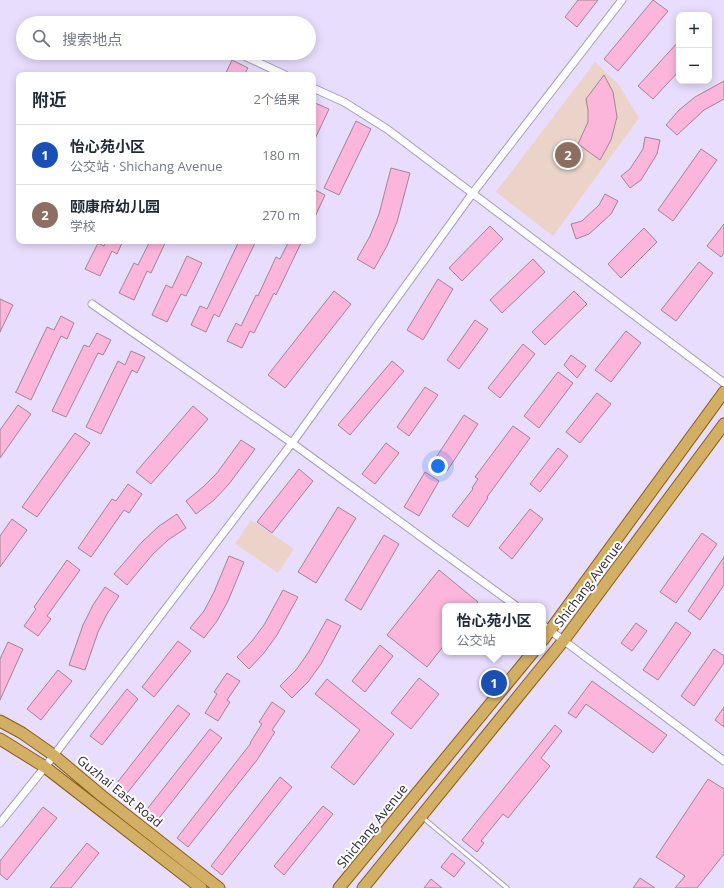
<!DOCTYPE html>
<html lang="zh">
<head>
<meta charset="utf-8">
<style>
  body { margin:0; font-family:"Open Sans","Noto Sans SC",sans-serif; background:#f6f6f7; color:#1f2937 }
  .controls { position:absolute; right:12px; top:12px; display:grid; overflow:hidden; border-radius:8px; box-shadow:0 2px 10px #0003 }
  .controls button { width:36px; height:36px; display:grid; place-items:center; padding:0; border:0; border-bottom:1px solid #e0e1e3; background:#fff; color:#1f2937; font:20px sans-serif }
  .you { position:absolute; left:438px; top:466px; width:14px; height:14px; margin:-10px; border:3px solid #fff; border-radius:50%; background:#1a73e8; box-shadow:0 0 0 6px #1a73e833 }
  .badge { display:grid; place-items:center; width:26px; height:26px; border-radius:50%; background:#d93025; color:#fff; font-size:13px; font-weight:700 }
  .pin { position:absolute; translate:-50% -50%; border:2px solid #fff; box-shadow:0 1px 4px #0006 }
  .popup { position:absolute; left:442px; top:603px; width:104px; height:52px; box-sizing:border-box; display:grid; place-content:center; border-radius:8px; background:#fff; filter:drop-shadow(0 1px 3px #0005); font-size:13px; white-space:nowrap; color:#747a83 }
  .popup b { font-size:15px; color:#1f2937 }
  .popup::after { content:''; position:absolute; left:50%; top:100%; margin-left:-8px; border:8px solid transparent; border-top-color:#fff }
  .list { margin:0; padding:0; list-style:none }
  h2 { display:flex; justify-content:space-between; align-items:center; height:52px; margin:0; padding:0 16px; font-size:17px }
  h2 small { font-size:13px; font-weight:400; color:#747a83 }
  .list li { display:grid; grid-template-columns:26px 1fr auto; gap:12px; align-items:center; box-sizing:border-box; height:60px; padding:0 16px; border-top:1px solid #e0e1e3 }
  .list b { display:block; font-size:15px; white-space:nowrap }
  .list p { margin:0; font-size:13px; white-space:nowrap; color:#747a83 }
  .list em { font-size:13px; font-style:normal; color:#747a83 }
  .icon { flex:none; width:22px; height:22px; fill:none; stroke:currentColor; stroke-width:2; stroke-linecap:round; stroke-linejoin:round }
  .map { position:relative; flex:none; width:724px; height:888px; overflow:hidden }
  .search { position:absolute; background:#fff; box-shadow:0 2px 10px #0003; left:16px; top:16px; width:300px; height:44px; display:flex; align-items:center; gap:10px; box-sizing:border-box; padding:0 14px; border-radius:22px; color:#747a83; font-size:15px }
  .panel { position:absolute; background:#fff; box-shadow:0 2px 10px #0003; left:16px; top:72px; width:300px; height:172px; border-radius:8px }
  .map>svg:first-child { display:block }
</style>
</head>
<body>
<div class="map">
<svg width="724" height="888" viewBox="0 0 724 888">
  <rect width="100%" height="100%" fill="#e8ddfc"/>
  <!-- education -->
  <path fill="#ebd3c9" d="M 595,62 L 619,85 L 639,118 L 553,236 L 496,192 Z
    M 251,520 L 294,549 L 278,573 L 235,544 Z"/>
  <!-- building -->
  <path fill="#fcb6dc" stroke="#a28494" d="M 578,0 L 598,0 L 577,27 L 565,17 Z
    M 653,0 L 668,11 L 618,71 L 604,59 Z
    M 679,41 L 679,71 L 653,99 L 638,86 Z
    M 232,60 L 248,68 L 244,75 L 225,75 Z
    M 604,75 L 613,92 L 617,117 L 611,140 L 600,160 L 578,144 L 588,122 L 588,110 L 586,99 Z
    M 724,81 L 724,99 L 704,110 L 677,135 L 666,125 L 679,110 L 695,97 Z
    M 315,103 L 329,109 L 313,143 L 313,107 Z
    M 356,121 L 371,129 L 339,195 L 324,188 Z
    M 645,137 L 660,140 L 657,154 L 641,180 L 630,188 L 621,176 L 630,169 L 643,149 Z
    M 701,149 L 717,160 L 673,221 L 658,210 Z
    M 391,168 L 410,173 L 397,222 L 387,246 L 374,269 L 357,259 L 370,236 L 379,214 Z
    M 313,189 L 325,195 L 313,221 Z
    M 605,194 L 618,201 L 611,214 L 589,234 L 576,239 L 571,224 L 582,221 L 599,205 Z
    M 724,224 L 724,253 L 721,257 L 707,246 Z
    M 490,226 L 503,239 L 462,281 L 449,268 Z
    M 644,228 L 657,242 L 621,278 L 608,264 Z
    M 106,241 L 123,241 L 117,254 L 112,251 L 100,276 L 85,269 L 98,243 L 104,246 Z
    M 150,241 L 166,241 L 151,273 L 147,271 L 134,300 L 119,293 L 134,263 L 138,265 Z
    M 239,241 L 256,241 L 219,317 L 214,314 L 206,332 L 191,325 L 200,306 L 207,309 Z
    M 289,241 L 302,241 L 276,295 L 274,293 L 254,333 L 250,331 L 242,348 L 227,341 L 236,323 L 241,326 L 256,295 L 258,296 L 276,257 L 280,259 Z
    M 187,256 L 202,263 L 186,296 L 181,294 L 167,322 L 152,315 L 166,285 L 172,288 Z
    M 533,259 L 545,272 L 502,313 L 490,300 Z
    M 699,262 L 713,273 L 676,321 L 661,310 Z
    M 438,279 L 453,289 L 423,340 L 407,330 Z
    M 334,291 L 351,304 L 285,388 L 268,375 Z
    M 574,291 L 587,304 L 545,345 L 532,332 Z
    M 0,299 L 13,305 L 0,332 Z
    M 61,316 L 74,323 L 67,339 L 61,336 L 31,400 L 15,392 L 16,392 L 47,327 L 54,330 Z
    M 475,320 L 488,329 L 459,369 L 447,360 Z
    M 626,331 L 641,343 L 611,382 L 595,370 Z
    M 97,333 L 111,340 L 103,355 L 98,353 L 66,417 L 52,411 L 84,345 L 89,347 Z
    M 523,344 L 535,354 L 500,398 L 488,388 Z
    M 131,351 L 145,357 L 137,373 L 132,370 L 101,434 L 86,427 L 118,361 L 125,365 Z
    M 571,355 L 586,366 L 577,378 L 564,365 Z
    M 392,361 L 404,371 L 350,435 L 338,425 Z
    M 558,372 L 573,383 L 539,428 L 524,416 Z
    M 425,387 L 438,395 L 409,436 L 397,427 Z
    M 597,393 L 611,404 L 580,443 L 566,432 Z
    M 18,405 L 31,414 L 0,458 L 0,430 Z
    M 193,406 L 208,419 L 151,484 L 136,472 Z
    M 464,415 L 478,424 L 447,471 L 433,462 Z
    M 513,426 L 530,438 L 487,497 L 488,498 L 468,527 L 452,516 L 473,489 L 472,488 L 478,479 L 475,477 Z
    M 75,433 L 90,443 L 37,517 L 22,507 Z
    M 241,440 L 255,449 L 229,484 L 214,500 L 196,514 L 186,501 L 203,487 L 217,473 Z
    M 386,443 L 399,453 L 375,484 L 362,474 Z
    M 558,448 L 568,456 L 540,492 L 530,484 Z
    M 299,469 L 313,481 L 272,533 L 257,522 Z
    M 425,472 L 439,481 L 419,516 L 404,507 Z
    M 128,484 L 142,494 L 129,513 L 124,510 L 91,557 L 78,548 L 112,499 L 116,501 Z
    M 338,507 L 356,518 L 316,583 L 298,572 Z
    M 530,509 L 543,519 L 512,559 L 499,548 Z
    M 177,514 L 186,528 L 168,540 L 153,554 L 127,585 L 114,574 L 142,542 L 159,526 Z
    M 12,519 L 27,530 L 0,567 L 0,536 Z
    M 702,533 L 717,544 L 676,603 L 660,592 Z
    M 384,535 L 399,544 L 361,610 L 345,600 Z
    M 229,556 L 244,562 L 228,601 L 217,621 L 204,638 L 190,628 L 204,611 L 214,592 Z
    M 724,557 L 724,585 L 700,620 L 688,611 Z
    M 67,560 L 80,570 L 47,616 L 51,619 L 38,636 L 24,626 L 36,609 L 34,607 Z
    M 439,570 L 478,602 L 475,606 L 445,606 L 445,644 L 427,667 L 387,635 Z
    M 105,587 L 119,596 L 107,614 L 98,632 L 85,670 L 69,665 L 83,625 L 93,605 Z
    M 283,590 L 298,597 L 277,635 L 264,653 L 249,669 L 237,657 L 252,641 L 264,625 Z
    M 327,619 L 341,626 L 321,664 L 308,682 L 292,698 L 280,686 L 296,670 L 308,653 Z
    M 676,622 L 691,633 L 658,680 L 643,670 Z
    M 636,623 L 647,631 L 632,651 L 621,643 Z
    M 178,641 L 191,651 L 154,697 L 142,687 Z
    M 8,642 L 23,649 L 0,700 L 0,659 Z
    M 380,645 L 393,656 L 365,692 L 352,681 Z
    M 714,649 L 724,656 L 724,663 L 694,706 L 681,696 Z
    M 58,670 L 72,681 L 41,720 L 27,709 Z
    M 227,673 L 240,681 L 227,700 L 230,702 L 218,721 L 205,713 L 217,694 L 214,692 Z
    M 419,678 L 439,694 L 411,729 L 391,713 Z
    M 327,679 L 394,734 L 354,785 L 331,767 L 360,730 L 315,694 Z
    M 592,681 L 667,735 L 653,753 L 586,704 L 576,718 L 568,713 Z
    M 127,689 L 138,699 L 102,745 L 90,736 Z
    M 272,702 L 285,711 L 272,730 L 275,732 L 257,760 L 188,847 L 177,838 L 251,743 L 250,743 L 262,724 L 259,722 Z
    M 178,705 L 190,714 L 124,797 L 113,788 Z
    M 724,707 L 724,727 L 715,720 Z
    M 555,725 L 562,731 L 541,758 L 550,766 L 508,818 L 503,814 L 481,841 L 484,843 L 477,852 L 462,840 Z
    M 210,729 L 222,738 L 156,822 L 144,813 Z
    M 280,777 L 292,787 L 222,875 L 211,866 Z
    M 708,779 L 724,789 L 724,854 L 697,888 L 675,888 L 685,876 L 656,857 Z
    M 323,806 L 333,814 L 284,875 L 274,866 Z
    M 43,807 L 57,818 L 7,880 L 0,874 L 0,861 Z
    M 87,843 L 99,853 L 71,888 L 50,888 Z
    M 452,853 L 465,863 L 454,877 L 441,867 Z
    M 640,878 L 655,888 L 633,888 Z
    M 431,879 L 442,888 L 424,888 Z"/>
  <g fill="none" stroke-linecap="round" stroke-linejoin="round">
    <defs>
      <path id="lane" d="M 422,817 L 507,888"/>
      <path id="street" d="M 238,53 L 285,75
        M 313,88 L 344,102 L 387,129 L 724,383
        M 92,304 L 292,443 L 516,606
        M 543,625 L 724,761
        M 0,823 L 45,767 L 292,443 L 472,194 L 622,0"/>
      <path id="primary" d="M 543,640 L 724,392
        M 0,721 L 22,733 L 52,754 L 102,796 L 219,888
        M 0,739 L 45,767 L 201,888
        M 339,888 L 533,652
        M 363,888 L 564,640 L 724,424"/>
    </defs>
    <!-- lane casing -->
    <use href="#lane" stroke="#a79cb9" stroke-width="5.5"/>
    <!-- street casing -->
    <use href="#street" stroke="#a79cb9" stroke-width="9"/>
    <!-- primary casing -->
    <use href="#primary" stroke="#875e13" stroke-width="13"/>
    <!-- lane -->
    <use href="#lane" stroke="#fff" stroke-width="3.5"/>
    <!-- street -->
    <use href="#street" stroke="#fff" stroke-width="7"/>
    <!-- primary -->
    <use href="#primary" stroke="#d3af66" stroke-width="11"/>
  </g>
  <g text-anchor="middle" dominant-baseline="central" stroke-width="4" stroke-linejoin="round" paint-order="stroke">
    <!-- street labels -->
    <g font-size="13" fill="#2f2b37" stroke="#fff">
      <text transform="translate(588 584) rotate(-53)">Shichang Avenue</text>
      <text transform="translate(120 791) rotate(39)">Guzhai East Road</text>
      <text transform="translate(372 826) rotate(-51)">Shichang Avenue</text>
    </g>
  </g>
</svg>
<div class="controls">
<button>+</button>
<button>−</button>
</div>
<div class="you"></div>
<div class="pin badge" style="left:494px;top:683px;background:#1a4fb4">1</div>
<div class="popup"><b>怡心苑小区</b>公交站</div>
<div class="pin badge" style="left:568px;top:155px;background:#8d6e63">2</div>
<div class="search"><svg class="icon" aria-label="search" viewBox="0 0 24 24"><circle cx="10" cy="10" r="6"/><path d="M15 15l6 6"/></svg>搜索地点</div>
<section class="panel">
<h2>附近<small>2个结果</small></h2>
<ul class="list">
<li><span class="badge" style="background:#1a4fb4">1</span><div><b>怡心苑小区</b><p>公交站 · Shichang Avenue</p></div><em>180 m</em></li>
<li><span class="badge" style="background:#8d6e63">2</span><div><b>颐康府幼儿园</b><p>学校</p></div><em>270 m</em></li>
</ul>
</section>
</div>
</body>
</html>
